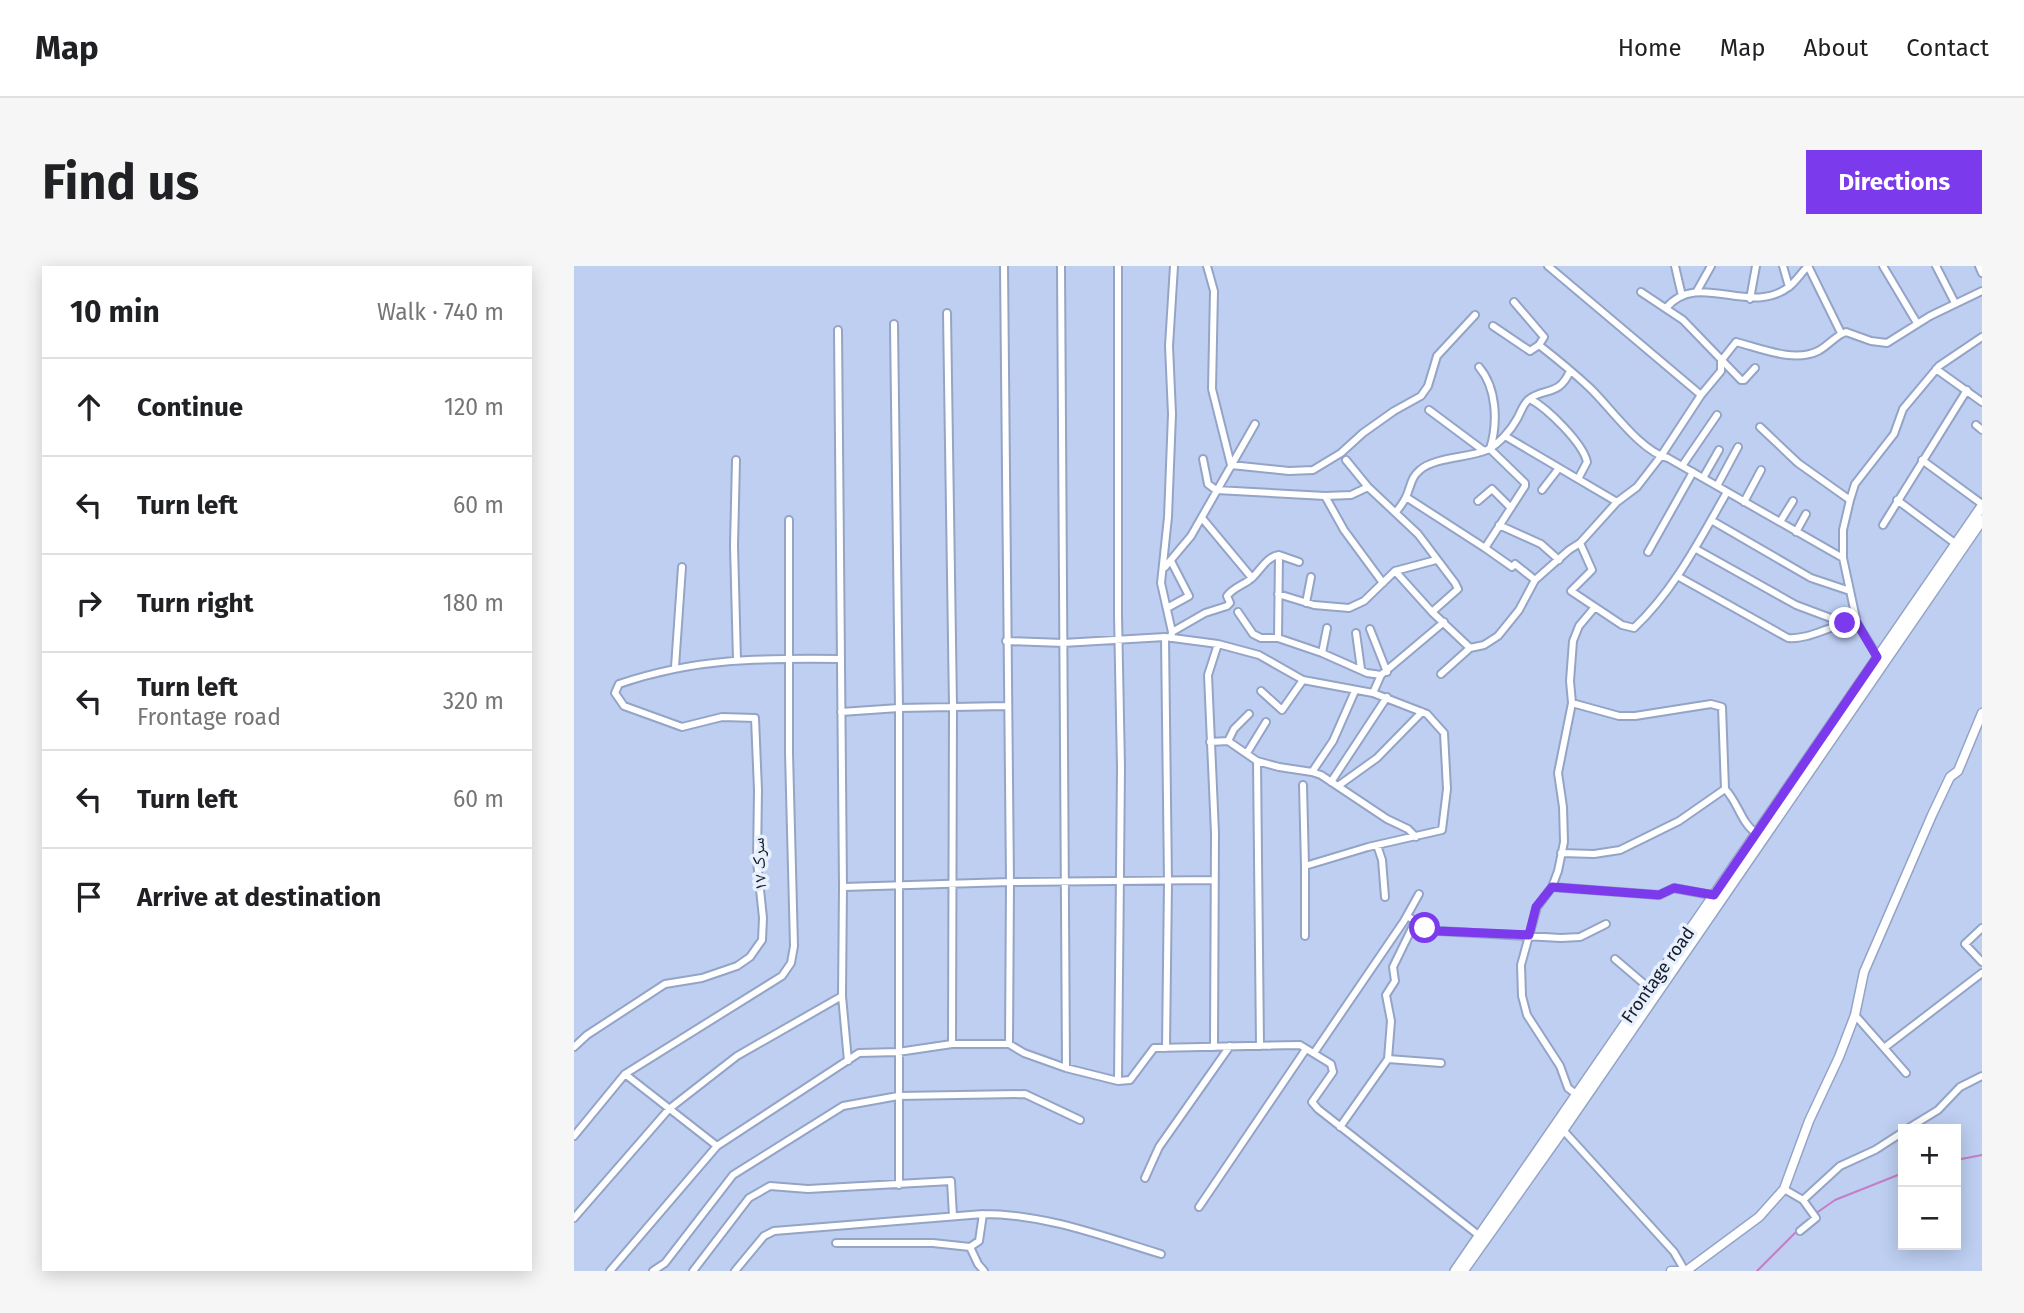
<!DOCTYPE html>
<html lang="en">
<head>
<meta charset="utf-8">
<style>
  body { margin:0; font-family:"Fira Sans","Noto Naskh Arabic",sans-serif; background:#f6f6f6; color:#202124 }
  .controls { position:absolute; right:21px; bottom:21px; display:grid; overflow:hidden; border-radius:0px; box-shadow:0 4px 18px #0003 }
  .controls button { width:63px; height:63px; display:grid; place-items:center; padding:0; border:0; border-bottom:2px solid #e0e0e0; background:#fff; color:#202124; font:35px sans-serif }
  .stop { position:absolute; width:21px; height:21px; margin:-16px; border:5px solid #7c3aed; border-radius:50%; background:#fff }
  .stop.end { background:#7c3aed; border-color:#fff; box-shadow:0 2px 7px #0008 }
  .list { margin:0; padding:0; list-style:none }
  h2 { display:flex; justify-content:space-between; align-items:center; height:91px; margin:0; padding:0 28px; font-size:30px }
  h2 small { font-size:23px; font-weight:400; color:#757577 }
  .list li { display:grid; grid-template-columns:46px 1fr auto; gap:21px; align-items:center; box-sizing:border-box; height:98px; padding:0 28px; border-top:2px solid #e0e0e0 }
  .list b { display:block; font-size:26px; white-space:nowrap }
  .list p { margin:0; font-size:23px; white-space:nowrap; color:#757577 }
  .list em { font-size:23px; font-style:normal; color:#757577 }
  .icon { flex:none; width:38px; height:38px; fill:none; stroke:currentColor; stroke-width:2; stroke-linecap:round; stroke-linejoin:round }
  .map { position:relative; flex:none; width:1408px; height:1005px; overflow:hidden; border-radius:0px }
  header { display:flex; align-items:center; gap:42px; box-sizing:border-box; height:98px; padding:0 35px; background:#fff; border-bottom:2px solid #e0e0e0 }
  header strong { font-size:33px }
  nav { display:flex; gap:38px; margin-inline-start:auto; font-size:24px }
  .intro { display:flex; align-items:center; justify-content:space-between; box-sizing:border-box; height:168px; padding:0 42px }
  h1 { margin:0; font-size:49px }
  .button { padding:18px 32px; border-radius:0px; background:#7c3aed; color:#fff; font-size:24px; font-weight:700 }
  main { display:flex; gap:42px; padding:0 42px }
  aside { flex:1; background:#fff; border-radius:0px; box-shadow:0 4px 18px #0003 }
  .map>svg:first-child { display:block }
</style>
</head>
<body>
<header>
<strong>Map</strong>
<nav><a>Home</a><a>Map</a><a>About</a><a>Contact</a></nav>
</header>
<div class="intro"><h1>Find us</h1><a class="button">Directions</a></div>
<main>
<aside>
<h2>10 min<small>Walk · 740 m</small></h2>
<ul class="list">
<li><svg class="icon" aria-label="ahead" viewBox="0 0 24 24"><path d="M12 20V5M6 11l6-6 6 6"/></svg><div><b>Continue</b></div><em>120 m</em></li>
<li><svg class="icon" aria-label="left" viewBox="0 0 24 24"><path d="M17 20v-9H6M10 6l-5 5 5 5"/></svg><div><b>Turn left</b></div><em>60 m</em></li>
<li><svg class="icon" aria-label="right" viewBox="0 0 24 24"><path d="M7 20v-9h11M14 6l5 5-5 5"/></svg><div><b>Turn right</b></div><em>180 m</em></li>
<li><svg class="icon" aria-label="left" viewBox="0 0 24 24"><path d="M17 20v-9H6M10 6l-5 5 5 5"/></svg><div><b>Turn left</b><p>Frontage road</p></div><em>320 m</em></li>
<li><svg class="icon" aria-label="left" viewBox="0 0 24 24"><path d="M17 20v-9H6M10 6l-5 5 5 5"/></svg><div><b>Turn left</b></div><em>60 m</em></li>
<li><svg class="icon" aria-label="arrive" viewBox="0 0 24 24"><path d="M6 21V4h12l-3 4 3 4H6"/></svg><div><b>Arrive at destination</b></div></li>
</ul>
</aside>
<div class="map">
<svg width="1408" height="1005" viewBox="0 0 1408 1005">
  <rect width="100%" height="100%" fill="#becff2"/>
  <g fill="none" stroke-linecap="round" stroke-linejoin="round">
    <!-- stream -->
    <path stroke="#c47ec8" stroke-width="2" d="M 1382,894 L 1408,889
      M 1241,948 L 1261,934 L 1329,907
      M 1183,1005 L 1224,964"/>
    <defs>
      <path id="minor" d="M 430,0 L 436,616 L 435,778
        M 487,0 L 492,802
        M 544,0 L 544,349 L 547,502 L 544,815
        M 633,0 L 640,25 L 638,123 L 657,199 L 715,205 L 739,204 L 767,187 L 789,167 L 820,145 L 847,130 L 854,120 L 863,90 L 901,49
        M 974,0 L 1127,129
        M 1101,0 L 1108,30
        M 1209,0 L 1215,21
        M 1309,0 L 1343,57
        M 1362,0 L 1381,37
        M 1405,0 L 1408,7
        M 1123,25 L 1137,0
        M 1067,26 L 1109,54 L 1167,114 L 1170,114 L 1181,102
        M 1176,33 L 1182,0
        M 1092,42 C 1125,3 1176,52 1216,20 C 1222,15 1228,6 1234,0 L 1267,67
        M 373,47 L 379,440 L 378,778
        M 320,58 L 325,442 L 325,919
        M 919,60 L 956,85 L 965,79 L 970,71 L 940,36
        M 264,64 L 269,621
        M 965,79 C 983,93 1000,107 1016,122 C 1036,141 1067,186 1094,192 L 1269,292
        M 1362,103 L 1408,136
        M 956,133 C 973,142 1009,177 1013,196 L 1004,213
        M 855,144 L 910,185
        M 1402,159 L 1408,164
        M 1186,161 L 1224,197 L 1276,234
        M 931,170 L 1043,236
        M 629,193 L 634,218 L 642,224 L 751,230 L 777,229 L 794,221
        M 162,194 L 160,280 L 163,394
        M 772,194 L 794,221 L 844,268 L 881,317 L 884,323 L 858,346
        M 1348,194 L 1408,238
        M 1108,200 L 1143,149
        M 1129,212 L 1145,184
        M 1143,220 L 1164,181
        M 968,224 L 985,202
        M 751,230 L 770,264 L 809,317
        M 832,231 L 911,282 L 951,220 L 951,217 L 916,183 C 924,157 923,122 905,101
        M 1323,234 L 1382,278
        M 904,235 L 918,223 L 937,242
        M 1170,236 L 1187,204
        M 822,246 C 825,242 829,237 831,233 C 837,222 836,212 846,204 C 861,191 894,192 913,184 C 925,178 937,164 943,153 C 947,146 948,140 954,134 C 970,121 985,131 996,105
        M 628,252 L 678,312
        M 1137,254 L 1237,312 L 1276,325
        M 1206,256 L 1219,235
        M 925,259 L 967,278 L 985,294
        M 1309,259 L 1393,124
        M 1222,266 L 1232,248
        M 1006,277 L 1018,304 L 997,325 L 1048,359 L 1060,362 C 1101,323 1125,275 1153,226
        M 911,282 L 938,301 L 941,298 L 961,314
        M 1122,283 L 1222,339 L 1270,357
        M 1074,286 L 1119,206
        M 705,289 L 725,296
        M 591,301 L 617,270 L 681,158
        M 821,305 L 858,346 L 896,382
        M 1105,311 L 1214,372 C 1238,374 1259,356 1283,357
        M 704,328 L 740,339 L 775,342 L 790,335 L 821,305 L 862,294
        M 732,337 L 737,311
        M 593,342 L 615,330 L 597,295
        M 664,346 L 679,368 L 687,372 L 704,372 L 748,387 L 793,407 L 807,409
        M 796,363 L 813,406
        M 598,366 L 631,347 L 653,340 L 656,337 L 653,330 C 660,321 670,319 678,312 C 687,304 692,291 705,289 L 704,372
        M 782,367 L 787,403
        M 591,371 L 594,616 L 592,782
        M 597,372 L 598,366 L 587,317 L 594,251 L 598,148 L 595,80 L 600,0
        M 432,375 L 489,377 L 591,371 L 644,378 L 685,389 L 729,414 L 799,427 L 853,448 L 870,467 L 873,523 L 868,564 L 794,581 L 731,600 L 731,670
        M 748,387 L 753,362
        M 1305,393 L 1283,357 L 1269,292 L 1269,264 L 1276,234 L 1281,218 L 1320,168 L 1329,143 L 1365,100 L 1408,71
        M 101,401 L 108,301
        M 867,408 L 896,382 L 910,379 L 924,370 L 945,344 L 961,314 L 995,284 L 1006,277 L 1043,236 L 1063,221 L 1087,190 L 1127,129 L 1147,105 L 1147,95 L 1162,76 C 1186,82 1220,97 1244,85 C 1254,80 1262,69 1272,66 L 1297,75 L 1313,77 L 1356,50 L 1408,25
        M 687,425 L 708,444 L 729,414
        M 799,427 L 807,409 L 870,356
        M 998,437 L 1045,450 L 1061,450 L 1137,438 L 1148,441 L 1151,523 C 1164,536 1167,557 1182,567
        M 267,446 L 325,442 L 433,440
        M 654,475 L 660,463 L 675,448
        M 636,476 L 654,475 L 683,495 L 705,501 L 738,506 L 747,509 L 813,553 L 834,563 L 842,571
        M 673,487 L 692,456
        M 683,495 L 686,780
        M 738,506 L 759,475 L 781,425
        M 757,516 L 813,431
        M 729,519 L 731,600
        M 764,520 L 803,492 L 848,446
        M 803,579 L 808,594 L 811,631
        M 987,587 L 1020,588 L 1046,584 L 1105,555 L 1151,523
        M 978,621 L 1085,629 L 1100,622 L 1142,630
        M 833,650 L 851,661 L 865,665 L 987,672 L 1006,671 L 1032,658
        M 1408,662 L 1391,678 L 1408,696
        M 1041,693 L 1075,722
        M 1281,749 L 1332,807
        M 0,781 L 13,769 L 91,718 L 128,712 L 163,700 L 176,691 L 188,674 L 189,652 L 183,595 L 184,524 L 181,452 L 148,451 L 108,461 L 50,440 L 41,427 L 45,418 C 121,392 187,392 266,393
        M 640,781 L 641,567 L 634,409 L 644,378
        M 1310,782 L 1408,707
        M 740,787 L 830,655 L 845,628
        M 814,793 L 867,797
        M 274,795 L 268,730 L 269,621 L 436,616 L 639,614
        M 51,808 L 143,880
        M 1002,828 L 994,822 L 986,800 L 953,749 L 948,730 L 947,699 L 963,641 L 978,621 L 984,605 L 990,576 L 989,541 L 984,507 L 998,437 L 996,415 L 999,375 L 1005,360 L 1021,341
        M 766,861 L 814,793 L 817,755 L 812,729 L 821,715 L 819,701 L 841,656
        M 1333,863 L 1364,844 L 1386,821 L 1408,810
        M 989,864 L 1100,986 L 1111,1005
        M 0,870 L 51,808 L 208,710 L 217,697 L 220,680 L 215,487 L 215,254
        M 571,912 L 585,881 L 656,780
        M 1210,923 L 1229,934 L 1266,900 L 1301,884 L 1329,866
        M 625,941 L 732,783
        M 0,952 L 95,843 L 163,790 L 268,730
        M 1226,965 L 1242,952 L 1229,934
        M 262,977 L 359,977 L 396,981 L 405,975 L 409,948
        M 396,981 L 404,998 L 410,1005
        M 36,1005 L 143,880 L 285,787 L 324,786 L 378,778 L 435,778 L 450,787 L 492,802 L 544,815 L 556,814 L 580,782 L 726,779 L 757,798 L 759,806 L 738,836 L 744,843 L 907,971
        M 79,1005 L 91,997 L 159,909 L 269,840 L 324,830 L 451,828 L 506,854
        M 119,1005 L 175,932 L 196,920 L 234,923 L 377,915 L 379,950
        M 161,1005 L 190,970 L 200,965 L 409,948 C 471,948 528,970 587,988"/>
      <path id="tertiary" d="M 1097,1005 L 1107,1005
        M 1112,1005 L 1185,951 L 1210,923 L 1235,855 L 1265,791 L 1281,749 L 1290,706 L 1358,549 L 1376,511 L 1384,505 L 1408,447"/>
      <path id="secondary" d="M 881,1005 L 1408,240
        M 889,1005 L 989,864 L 1408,254"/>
    </defs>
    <!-- minor casing -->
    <use href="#minor" stroke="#94a4c6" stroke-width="10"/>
    <!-- tertiary casing -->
    <use href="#tertiary" stroke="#94a4c6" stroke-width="11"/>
    <!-- secondary casing -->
    <use href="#secondary" stroke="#94a4c6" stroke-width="12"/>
    <!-- minor -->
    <use href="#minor" stroke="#fff" stroke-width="6"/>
    <!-- tertiary -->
    <use href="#tertiary" stroke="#fff" stroke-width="8"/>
    <!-- secondary -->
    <use href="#secondary" stroke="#fff" stroke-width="9"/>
  </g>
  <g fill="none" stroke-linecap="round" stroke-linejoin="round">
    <!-- route -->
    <path stroke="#7c3aed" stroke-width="9" d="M 851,662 L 864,665 L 955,669 L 962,641 L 978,621 L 1085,629 L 1100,622 L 1140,629 L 1303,391 L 1283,357 L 1271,357"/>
  </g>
  <g text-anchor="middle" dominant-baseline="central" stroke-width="7" stroke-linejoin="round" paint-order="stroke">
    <!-- street labels -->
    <g font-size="18" fill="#171d2a" stroke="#e8f0fe">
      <text transform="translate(185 598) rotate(-93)">سرک ۱۷</text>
      <text transform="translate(1084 709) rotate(-55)">Frontage road</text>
    </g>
  </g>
</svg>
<div class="controls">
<button>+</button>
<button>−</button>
</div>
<div class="stop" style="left:851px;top:662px"></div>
<div class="stop end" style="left:1271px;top:357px"></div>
</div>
</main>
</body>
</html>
